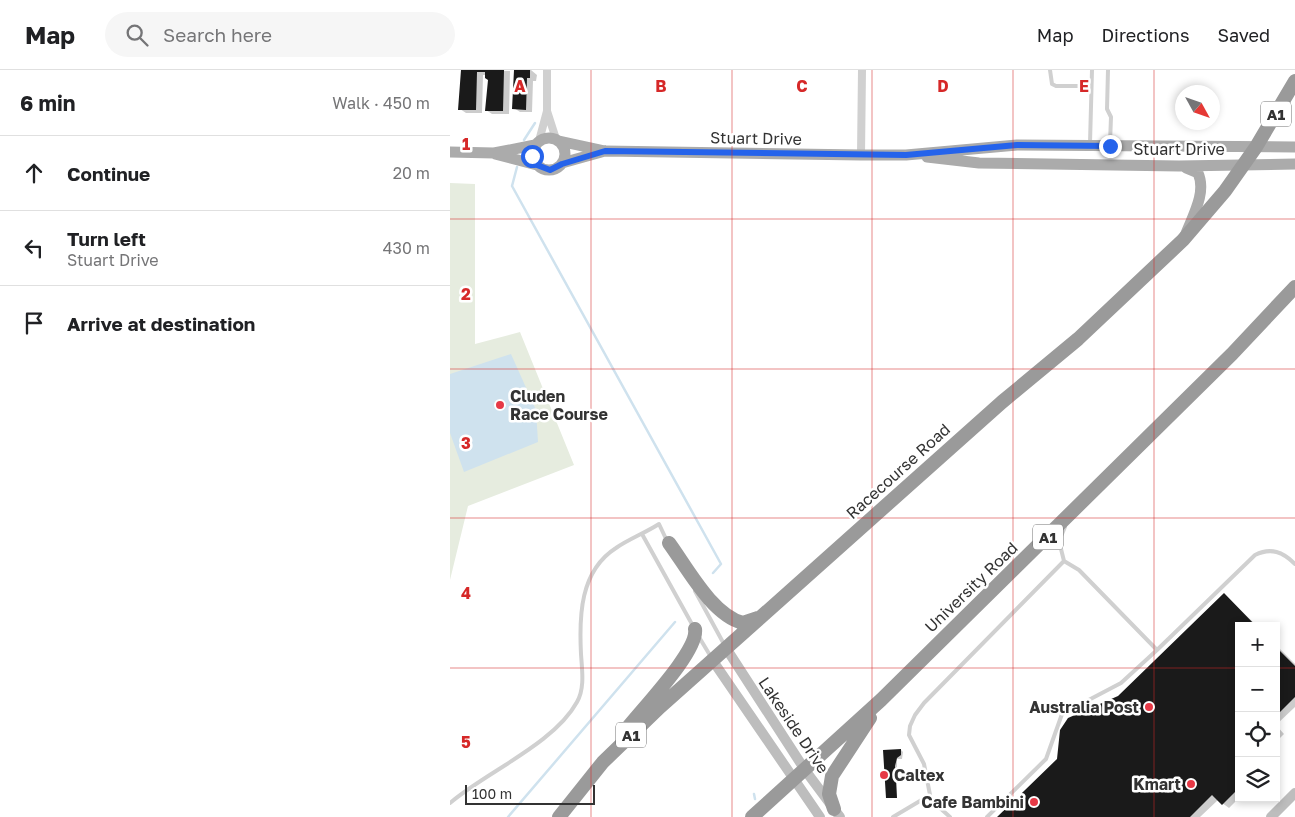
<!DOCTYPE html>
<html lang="en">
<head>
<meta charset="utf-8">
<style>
  body { margin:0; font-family:"Golos Text",sans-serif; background:#f6f6f6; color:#202124 }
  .controls { position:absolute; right:15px; bottom:15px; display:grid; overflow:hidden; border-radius:0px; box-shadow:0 2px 8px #0003 }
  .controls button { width:45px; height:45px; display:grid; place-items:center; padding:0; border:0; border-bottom:1px solid #e0e0e0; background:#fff; color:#202124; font:25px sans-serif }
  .compass { position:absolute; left:725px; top:15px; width:45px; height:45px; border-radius:50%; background:#fff; box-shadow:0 2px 8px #0003; rotate:130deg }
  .scale { position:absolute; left:15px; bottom:12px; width:130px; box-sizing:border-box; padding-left:5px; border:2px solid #333; border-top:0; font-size:14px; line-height:18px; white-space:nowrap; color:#333; -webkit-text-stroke:4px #fff; paint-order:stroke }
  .stop { position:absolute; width:15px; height:15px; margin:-11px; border:4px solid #2563eb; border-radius:50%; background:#fff }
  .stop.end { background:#2563eb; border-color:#fff; box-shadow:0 1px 5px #0008 }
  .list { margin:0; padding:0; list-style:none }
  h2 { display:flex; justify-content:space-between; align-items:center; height:65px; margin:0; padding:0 20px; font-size:21px }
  h2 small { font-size:16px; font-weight:400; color:#757577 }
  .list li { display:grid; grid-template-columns:32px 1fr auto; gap:15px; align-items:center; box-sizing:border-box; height:75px; padding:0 20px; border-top:1px solid #e0e0e0 }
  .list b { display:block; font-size:19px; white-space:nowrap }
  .list p { margin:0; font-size:16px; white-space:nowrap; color:#757577 }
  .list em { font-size:16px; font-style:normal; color:#757577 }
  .icon { flex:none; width:28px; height:28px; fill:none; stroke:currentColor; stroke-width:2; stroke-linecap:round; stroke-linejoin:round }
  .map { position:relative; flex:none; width:845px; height:747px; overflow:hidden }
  header { display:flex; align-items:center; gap:30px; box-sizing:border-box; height:70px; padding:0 25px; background:#fff; border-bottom:1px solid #e0e0e0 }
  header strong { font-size:24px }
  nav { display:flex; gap:28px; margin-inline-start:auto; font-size:18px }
  .search { width:350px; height:45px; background:#f6f6f6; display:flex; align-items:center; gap:12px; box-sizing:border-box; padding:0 18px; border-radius:28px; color:#757577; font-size:19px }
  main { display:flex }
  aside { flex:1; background:#fff }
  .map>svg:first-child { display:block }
</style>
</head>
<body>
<header>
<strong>Map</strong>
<div class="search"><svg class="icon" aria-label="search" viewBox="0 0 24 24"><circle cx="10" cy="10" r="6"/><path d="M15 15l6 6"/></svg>Search here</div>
<nav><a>Map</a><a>Directions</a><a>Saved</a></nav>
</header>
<main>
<aside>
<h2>6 min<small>Walk · 450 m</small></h2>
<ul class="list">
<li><svg class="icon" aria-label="ahead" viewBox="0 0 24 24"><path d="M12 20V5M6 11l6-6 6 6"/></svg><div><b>Continue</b></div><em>20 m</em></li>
<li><svg class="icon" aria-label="left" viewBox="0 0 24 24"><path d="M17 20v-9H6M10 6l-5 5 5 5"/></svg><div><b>Turn left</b><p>Stuart Drive</p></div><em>430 m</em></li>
<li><svg class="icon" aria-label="arrive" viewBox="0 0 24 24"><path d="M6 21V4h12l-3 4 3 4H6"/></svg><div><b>Arrive at destination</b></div></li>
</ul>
</aside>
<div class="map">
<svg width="845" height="747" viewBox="0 0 845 747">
  <rect width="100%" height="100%" fill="#fff"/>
  <!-- green -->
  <path fill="#e6ecdf" d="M 0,113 L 25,114 L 25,274 L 70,262 L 124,395 L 18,436 L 0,510 Z"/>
  <!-- water -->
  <path fill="#cfe2ee" d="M 61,284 L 86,340 L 88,372 L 14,402 L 0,363 L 0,304 Z"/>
  <!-- shadow -->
  <path fill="#0003" d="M 13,0 L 60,1 L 59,44 L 42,44 L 36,40 L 39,9 L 37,5 L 33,5 L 32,43 L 16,43 L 10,39 Z
    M 65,0 L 81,0 L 87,5 L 86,11 L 83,11 L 82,42 L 70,42 L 64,38 Z
    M 774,524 L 807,556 L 789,556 L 789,728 L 779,738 L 768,730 L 750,747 L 549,747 Z
    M 826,575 L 845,594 L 845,637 L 826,655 L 834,664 L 826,672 Z
    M 451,680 L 453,682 L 452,689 L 447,689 L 447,728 L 438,728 L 435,690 Z"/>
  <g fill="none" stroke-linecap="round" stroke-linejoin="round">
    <!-- stream -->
    <path stroke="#cfe2ee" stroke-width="2.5" d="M 74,70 L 85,53
      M 67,97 L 62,116 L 271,494 L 263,503
      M 304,724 L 305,729
      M 58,747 L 225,552"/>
  </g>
  <!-- building -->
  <path fill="#1a1a1a" d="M 11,0 L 54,0 L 53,41 L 35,41 L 38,10 L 35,8 L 35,2 L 27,2 L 26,40 L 8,40 Z
    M 64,0 L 80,0 L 80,8 L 77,8 L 76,40 L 62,39 Z
    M 774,523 L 806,556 L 789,556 L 789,718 L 772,735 L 762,725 L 740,747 L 547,747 L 607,689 L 610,660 L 618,648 L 668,626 Z
    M 826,577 L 845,596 L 845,627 L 826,646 Z
    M 451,679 L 451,685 L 447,688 L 445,696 L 447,728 L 436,728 L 433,680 Z"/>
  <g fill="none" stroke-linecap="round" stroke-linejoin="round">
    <!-- lane -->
    <path stroke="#d0d0d0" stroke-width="4" d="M 600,0 L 602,14 L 606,16 L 641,16
      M 658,0 L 657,39 L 661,47 L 660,73
      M 640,73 L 642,0
      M 192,464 L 243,556
      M 614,491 L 609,471 L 615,457
      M 245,521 L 275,576
      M 249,567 L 261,587
      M 707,580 L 805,485 C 821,477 833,482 845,494
      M 0,733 C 36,702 104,674 127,632 C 135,618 132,600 131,584 C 129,546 130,501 166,478 C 179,469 195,463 209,454 L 217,471
      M 443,747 L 480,725
      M 500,747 L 481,730 L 474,694 L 459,665 L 460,656 L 465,645 L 474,633 L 614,491 L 629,500 L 707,580 L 671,613 L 612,644 L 596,689 L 537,747"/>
    <!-- street -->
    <path stroke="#d0d0d0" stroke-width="8" d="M 97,41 L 106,69
      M 89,71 L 97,41 L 97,0
      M 411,85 L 412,0"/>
    <!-- secondary -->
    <path stroke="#bdbdbd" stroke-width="10" d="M 276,578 L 355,700 L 390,747
      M 263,591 L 370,747
      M 821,747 L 845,723"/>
    <!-- primary -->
    <path stroke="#ababab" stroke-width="11" d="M83 84a16 16 0 1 1 32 0a16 16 0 1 1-32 0Z
      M 109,71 L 155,81 L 411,85 L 456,85 L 567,75 L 845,77
      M 0,82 L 44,83 L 85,75
      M 45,84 L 87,95
      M 477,87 L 529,93 L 729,96 L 845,94
      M 112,93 L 155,81
      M 735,166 C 742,147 757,123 748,103 L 736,98"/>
    <!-- highway -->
    <path stroke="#9a9a9a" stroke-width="14" d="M 219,473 C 238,499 262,545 293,553 L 308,548
      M 175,661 C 190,641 249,581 245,559
      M 384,739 L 379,724 L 382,706 L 420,648
      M 109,747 L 153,692 L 210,637 L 552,332 L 628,269 L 733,170 L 775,121 L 806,77 L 845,11
      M 302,747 L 431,630 L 782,284 L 845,217"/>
  </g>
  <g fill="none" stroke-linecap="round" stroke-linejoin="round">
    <!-- route -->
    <path stroke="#2563eb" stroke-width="6" d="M 82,86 L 87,95 L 100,100 L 112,94 L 155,81 L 456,85 L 567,75 L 660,76"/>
  </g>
  <!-- grid -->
  <path fill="none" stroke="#d62828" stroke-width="1" stroke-opacity="0.55" d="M 141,0 L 141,747M 282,0 L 282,747M 422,0 L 422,747M 563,0 L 563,747M 704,0 L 704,747M 0,149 L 845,149M 0,299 L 845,299M 0,448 L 845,448M 0,598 L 789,598M 826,598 L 845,598"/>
  <!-- markers -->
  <g fill="#e63946" stroke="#fff" stroke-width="2">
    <circle cx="50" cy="335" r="5"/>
    <circle cx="699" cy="637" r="5"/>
    <circle cx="434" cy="705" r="5"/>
    <circle cx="741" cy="714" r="5"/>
    <circle cx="584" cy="732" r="5"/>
  </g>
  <g text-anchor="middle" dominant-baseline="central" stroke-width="5" stroke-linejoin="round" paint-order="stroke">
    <!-- shield labels -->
    <g fill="#fff" stroke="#707070" stroke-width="1">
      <rect x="811" y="31.5" width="30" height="25" rx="4"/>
      <rect x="583" y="454.5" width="30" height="25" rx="4"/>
      <rect x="166" y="652.5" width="30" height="25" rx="4"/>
    </g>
    <g font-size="15" font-weight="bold" fill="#333">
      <text x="826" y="44">A1</text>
      <text x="598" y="467">A1</text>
      <text x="181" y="665">A1</text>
    </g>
    <!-- street labels -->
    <g font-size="16" fill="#333" stroke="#fff">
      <text transform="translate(306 68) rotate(1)">Stuart Drive</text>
      <text x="729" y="79">Stuart Drive</text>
      <text transform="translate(448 401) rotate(-42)">Racecourse Road</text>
      <text transform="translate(521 517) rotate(-44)">University Road</text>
      <text transform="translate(344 655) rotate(56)">Lakeside Drive</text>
    </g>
    <!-- poi labels -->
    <g font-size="16" font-weight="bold" fill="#333" stroke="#fff" text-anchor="end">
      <text x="60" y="326" text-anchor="start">Cluden<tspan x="60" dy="18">Race Course</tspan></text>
      <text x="689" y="637">Australia Post</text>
      <text x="444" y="705" text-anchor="start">Caltex</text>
      <text x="731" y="714">Kmart</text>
      <text x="574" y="732">Cafe Bambini</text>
    </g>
  </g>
  <g font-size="16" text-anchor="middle" font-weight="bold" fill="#d62828" stroke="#fff" stroke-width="5" stroke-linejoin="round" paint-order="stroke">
    <text x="70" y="22">A</text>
    <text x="211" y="22">B</text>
    <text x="352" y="22">C</text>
    <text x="493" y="22">D</text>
    <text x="634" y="22">E</text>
    <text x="16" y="80">1</text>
    <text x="16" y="230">2</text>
    <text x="16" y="379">3</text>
    <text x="16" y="529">4</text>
    <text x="16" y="678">5</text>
  </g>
</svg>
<div class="controls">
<button>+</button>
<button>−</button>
<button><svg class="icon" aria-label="locate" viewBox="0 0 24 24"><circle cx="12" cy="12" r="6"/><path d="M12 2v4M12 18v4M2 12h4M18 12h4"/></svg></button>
<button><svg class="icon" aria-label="layers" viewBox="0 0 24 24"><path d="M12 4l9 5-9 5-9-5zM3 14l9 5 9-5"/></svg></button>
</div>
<svg class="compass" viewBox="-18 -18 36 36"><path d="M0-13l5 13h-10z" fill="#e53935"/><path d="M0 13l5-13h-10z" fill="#757577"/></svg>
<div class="scale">100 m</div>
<div class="stop" style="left:82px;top:86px"></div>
<div class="stop end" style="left:660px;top:76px"></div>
</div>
</main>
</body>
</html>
